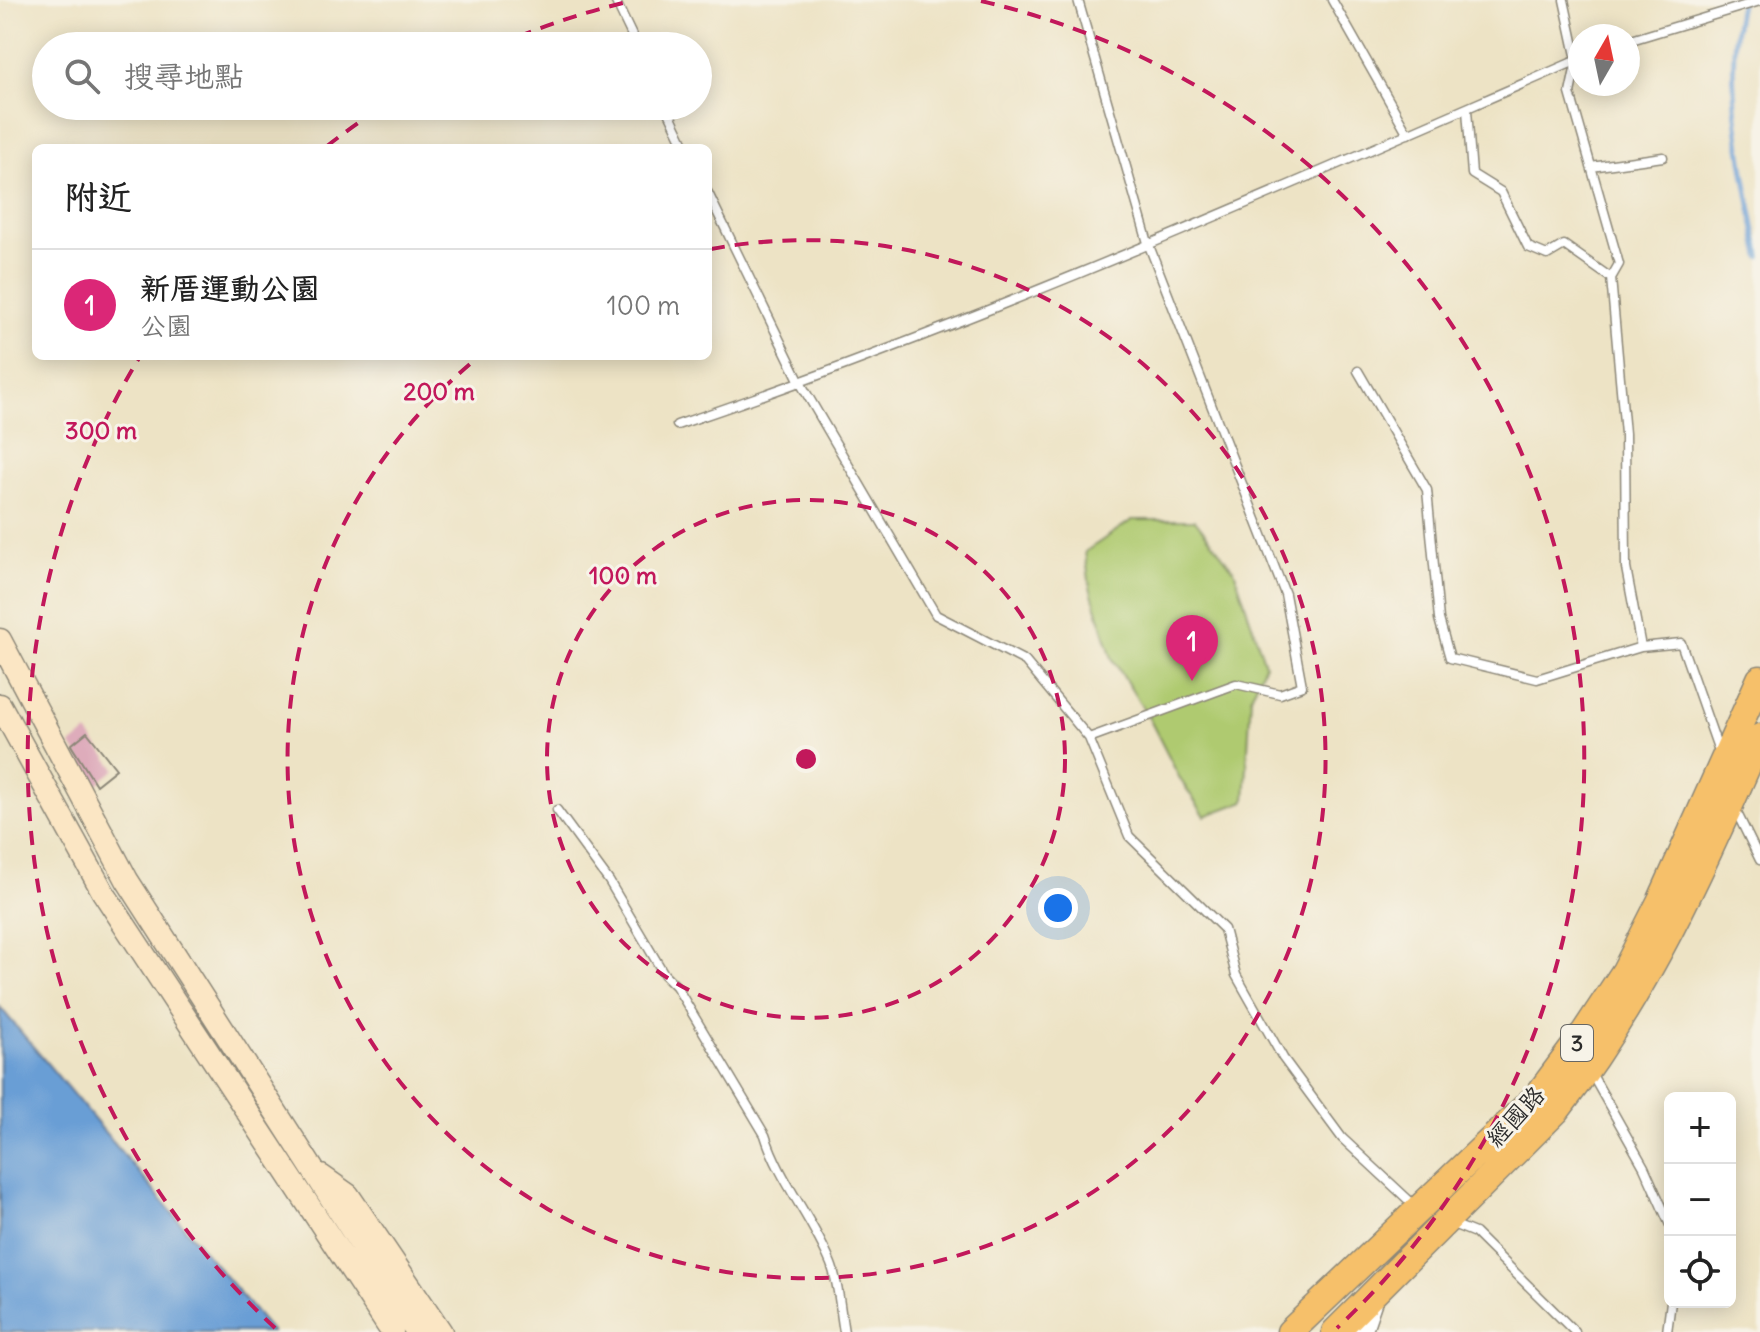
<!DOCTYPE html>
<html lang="zh-TW">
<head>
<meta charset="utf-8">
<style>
  body { margin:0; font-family:Delius,"LXGW WenKai TC",sans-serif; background:#f2f2f2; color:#222 }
  .controls { position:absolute; right:24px; bottom:24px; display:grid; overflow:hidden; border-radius:12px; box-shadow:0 4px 20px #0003 }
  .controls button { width:72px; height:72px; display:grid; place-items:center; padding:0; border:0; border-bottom:2px solid #e0e0e0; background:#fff; color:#222; font:40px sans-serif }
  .compass { position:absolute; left:1568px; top:24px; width:72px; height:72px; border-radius:50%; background:#fff; box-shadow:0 4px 20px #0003; rotate:9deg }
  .you { position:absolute; left:1058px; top:908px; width:28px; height:28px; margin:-20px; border:6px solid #fff; border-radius:50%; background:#1a73e8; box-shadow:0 0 0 12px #1a73e833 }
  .badge { display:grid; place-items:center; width:52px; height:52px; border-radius:50%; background:#db2777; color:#fff; font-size:26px; font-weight:700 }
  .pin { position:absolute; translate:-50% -66px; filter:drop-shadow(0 2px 4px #0008) }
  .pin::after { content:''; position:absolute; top:42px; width:28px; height:24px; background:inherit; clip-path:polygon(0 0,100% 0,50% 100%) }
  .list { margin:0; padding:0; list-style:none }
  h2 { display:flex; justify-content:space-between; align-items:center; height:104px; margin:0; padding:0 32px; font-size:34px }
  h2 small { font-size:26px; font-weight:400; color:#767676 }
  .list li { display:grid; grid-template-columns:52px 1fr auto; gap:24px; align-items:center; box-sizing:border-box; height:112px; padding:0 32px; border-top:2px solid #e0e0e0 }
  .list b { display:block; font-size:30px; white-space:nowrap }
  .list p { margin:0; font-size:26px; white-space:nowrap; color:#767676 }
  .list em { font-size:26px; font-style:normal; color:#767676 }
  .icon { flex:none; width:44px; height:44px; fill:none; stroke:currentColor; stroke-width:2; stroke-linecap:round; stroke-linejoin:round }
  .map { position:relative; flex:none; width:1760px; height:1332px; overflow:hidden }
  .search { position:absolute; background:#fff; box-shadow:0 4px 20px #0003; left:32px; top:32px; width:680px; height:88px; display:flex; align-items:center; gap:20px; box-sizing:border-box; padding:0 28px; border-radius:44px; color:#767676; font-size:30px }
  .panel { position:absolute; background:#fff; box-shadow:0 4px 20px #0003; left:32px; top:144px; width:680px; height:216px; border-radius:12px }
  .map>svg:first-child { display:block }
</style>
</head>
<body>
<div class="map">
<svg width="1760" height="1332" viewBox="0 0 1760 1332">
  <rect width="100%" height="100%" fill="#f7f3e8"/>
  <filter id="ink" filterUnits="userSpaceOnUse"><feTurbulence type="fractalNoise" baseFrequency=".0125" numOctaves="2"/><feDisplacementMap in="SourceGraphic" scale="16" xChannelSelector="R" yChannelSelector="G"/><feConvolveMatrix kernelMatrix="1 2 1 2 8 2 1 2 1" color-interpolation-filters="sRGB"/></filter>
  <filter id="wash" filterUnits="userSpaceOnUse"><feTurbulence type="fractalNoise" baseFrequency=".006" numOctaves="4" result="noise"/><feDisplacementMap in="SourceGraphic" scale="32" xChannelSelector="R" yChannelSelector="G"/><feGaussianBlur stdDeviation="1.8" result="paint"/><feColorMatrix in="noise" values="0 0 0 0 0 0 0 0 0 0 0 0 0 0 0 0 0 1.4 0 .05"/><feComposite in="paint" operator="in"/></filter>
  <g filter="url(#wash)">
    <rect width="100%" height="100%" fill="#ede3c5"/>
    <!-- green -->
    <path fill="#afca70" stroke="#6d7a4e" stroke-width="2" d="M 1132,520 L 1195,520 L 1234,570 L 1265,664 L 1251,697 L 1245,801 L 1205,816 L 1180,779 L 1149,718 L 1112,658 L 1090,587 L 1085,552 Z"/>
    <!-- water -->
    <path fill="#699ed5" stroke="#4a6480" stroke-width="2" d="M 0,1007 L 272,1332 L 0,1332 Z"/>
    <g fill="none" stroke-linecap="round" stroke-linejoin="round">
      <!-- stream -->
      <path stroke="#699ed5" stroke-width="5" d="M 1741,0 C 1721,83 1745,175 1760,257"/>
    </g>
    <g id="blocks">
      <!-- building -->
      <path fill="#deacbb" d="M 87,732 L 116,769 L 96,785 L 71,745 Z"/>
    </g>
  </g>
  <g filter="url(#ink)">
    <use href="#blocks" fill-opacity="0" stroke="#8c8778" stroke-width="2"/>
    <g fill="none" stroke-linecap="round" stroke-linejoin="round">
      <defs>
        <path id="service" d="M 615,0 L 637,46
          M 1078,0 L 1148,243 L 1285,594 L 1302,686 L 1280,694 L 1236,684 L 1089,738
          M 1332,0 L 1408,134
          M 1564,0 L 1577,60 L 1570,93 L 1619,264 L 1611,278
          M 1628,41 L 1760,1
          M 666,106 L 686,148
          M 1467,110 L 1472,174 L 1501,192 L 1528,247 L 1547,255 L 1564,245 L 1611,278 L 1625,434 L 1626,568 L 1641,647
          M 1591,167 L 1663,157
          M 708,193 L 801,384 L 936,615 L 1025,661 L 1089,738 L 1129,836 L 1224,929 L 1236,975 L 1283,1058 L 1342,1138 L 1416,1207
          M 1358,371 L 1427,490 L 1439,619 L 1450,658 L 1537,679 L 1641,647 L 1681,643 L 1719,751
          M 677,425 C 985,321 1282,188 1580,59
          M 1734,807 L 1760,860
          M 557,810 L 609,881 L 664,974 L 676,986 L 765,1135 C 779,1180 813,1219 831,1264 C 839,1284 840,1310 844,1332
          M 1591,1073 L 1644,1167 L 1670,1225
          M 1450,1223 L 1475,1233 L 1575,1332
          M 1667,1332 L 1671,1302"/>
        <path id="tertiary" d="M 1361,1332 L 1374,1294"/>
        <path id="secondary" d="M 0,640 L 127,880 L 417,1332
          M 0,705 L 103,892 L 392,1332
          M 321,1176 L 348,1195 L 441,1332"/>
        <path id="primary" d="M 1290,1332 L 1538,1095 L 1582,1036 L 1625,971 L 1661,900 L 1760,679
          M 1335,1332 L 1557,1110 C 1645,997 1703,868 1760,737"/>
      </defs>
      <!-- service casing -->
      <use href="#service" stroke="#8c8778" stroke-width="11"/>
      <!-- tertiary casing -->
      <use href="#tertiary" stroke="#8c8778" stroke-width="23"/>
      <!-- secondary casing -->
      <use href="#secondary" stroke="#8c8778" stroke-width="25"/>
      <!-- primary casing -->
      <use href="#primary" stroke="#8c8778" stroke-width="29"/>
      <!-- service -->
      <use href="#service" stroke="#fff" stroke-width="8"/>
      <!-- tertiary -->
      <use href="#tertiary" stroke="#fff" stroke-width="20"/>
      <!-- secondary -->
      <use href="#secondary" stroke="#fbe6c4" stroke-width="22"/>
      <!-- primary -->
      <use href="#primary" stroke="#f6c06b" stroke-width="26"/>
    </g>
  </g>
  <!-- distance rings -->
  <g fill="none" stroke="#c2185b" stroke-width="4" stroke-dasharray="14 10">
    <circle cx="806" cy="759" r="259"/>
    <path d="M711 249A519 519 0 1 1 476 359"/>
    <path d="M275 1328A778 778 0 0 1 139 358M327 146A778 778 0 0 1 382 107M496 46A778 778 0 0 1 631 1M981 1A778 778 0 0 1 1337 1328"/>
  </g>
  <g text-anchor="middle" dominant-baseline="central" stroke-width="6" stroke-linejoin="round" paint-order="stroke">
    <!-- shield labels -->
    <rect fill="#f7f3e8" stroke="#686764" stroke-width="2" x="1561" y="1025" width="32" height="36" rx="6"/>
    <g font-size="22" font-weight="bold" fill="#2b2b2b">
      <text x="1577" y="1043">3</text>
    </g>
    <!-- street labels -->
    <g font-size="24" fill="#2b2b2b" stroke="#f7f3e8">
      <text transform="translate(1515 1116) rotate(-47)">經國路</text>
    </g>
  </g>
  <circle cx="806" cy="759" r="12" fill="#c2185b" stroke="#f7f3e8" stroke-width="4"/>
  <g font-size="24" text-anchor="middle" font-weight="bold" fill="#c2185b" stroke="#f7f3e8" stroke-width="6" stroke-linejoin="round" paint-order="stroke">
    <text x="439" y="400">200 m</text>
    <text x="101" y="439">300 m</text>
    <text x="623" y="584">100 m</text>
  </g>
</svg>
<div class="controls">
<button>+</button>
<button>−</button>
<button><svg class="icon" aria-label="locate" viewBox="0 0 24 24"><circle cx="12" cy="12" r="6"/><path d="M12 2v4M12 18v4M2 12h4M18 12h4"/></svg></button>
</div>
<svg class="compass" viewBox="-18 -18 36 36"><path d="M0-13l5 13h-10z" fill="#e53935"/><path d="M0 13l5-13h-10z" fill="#767676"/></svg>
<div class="you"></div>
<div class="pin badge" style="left:1192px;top:681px">1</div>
<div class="search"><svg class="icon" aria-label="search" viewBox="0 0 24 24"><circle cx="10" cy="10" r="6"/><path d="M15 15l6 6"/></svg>搜尋地點</div>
<section class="panel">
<h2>附近<small></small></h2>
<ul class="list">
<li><span class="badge">1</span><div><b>新厝運動公園</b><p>公園</p></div><em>100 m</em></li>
</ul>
</section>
</div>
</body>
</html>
